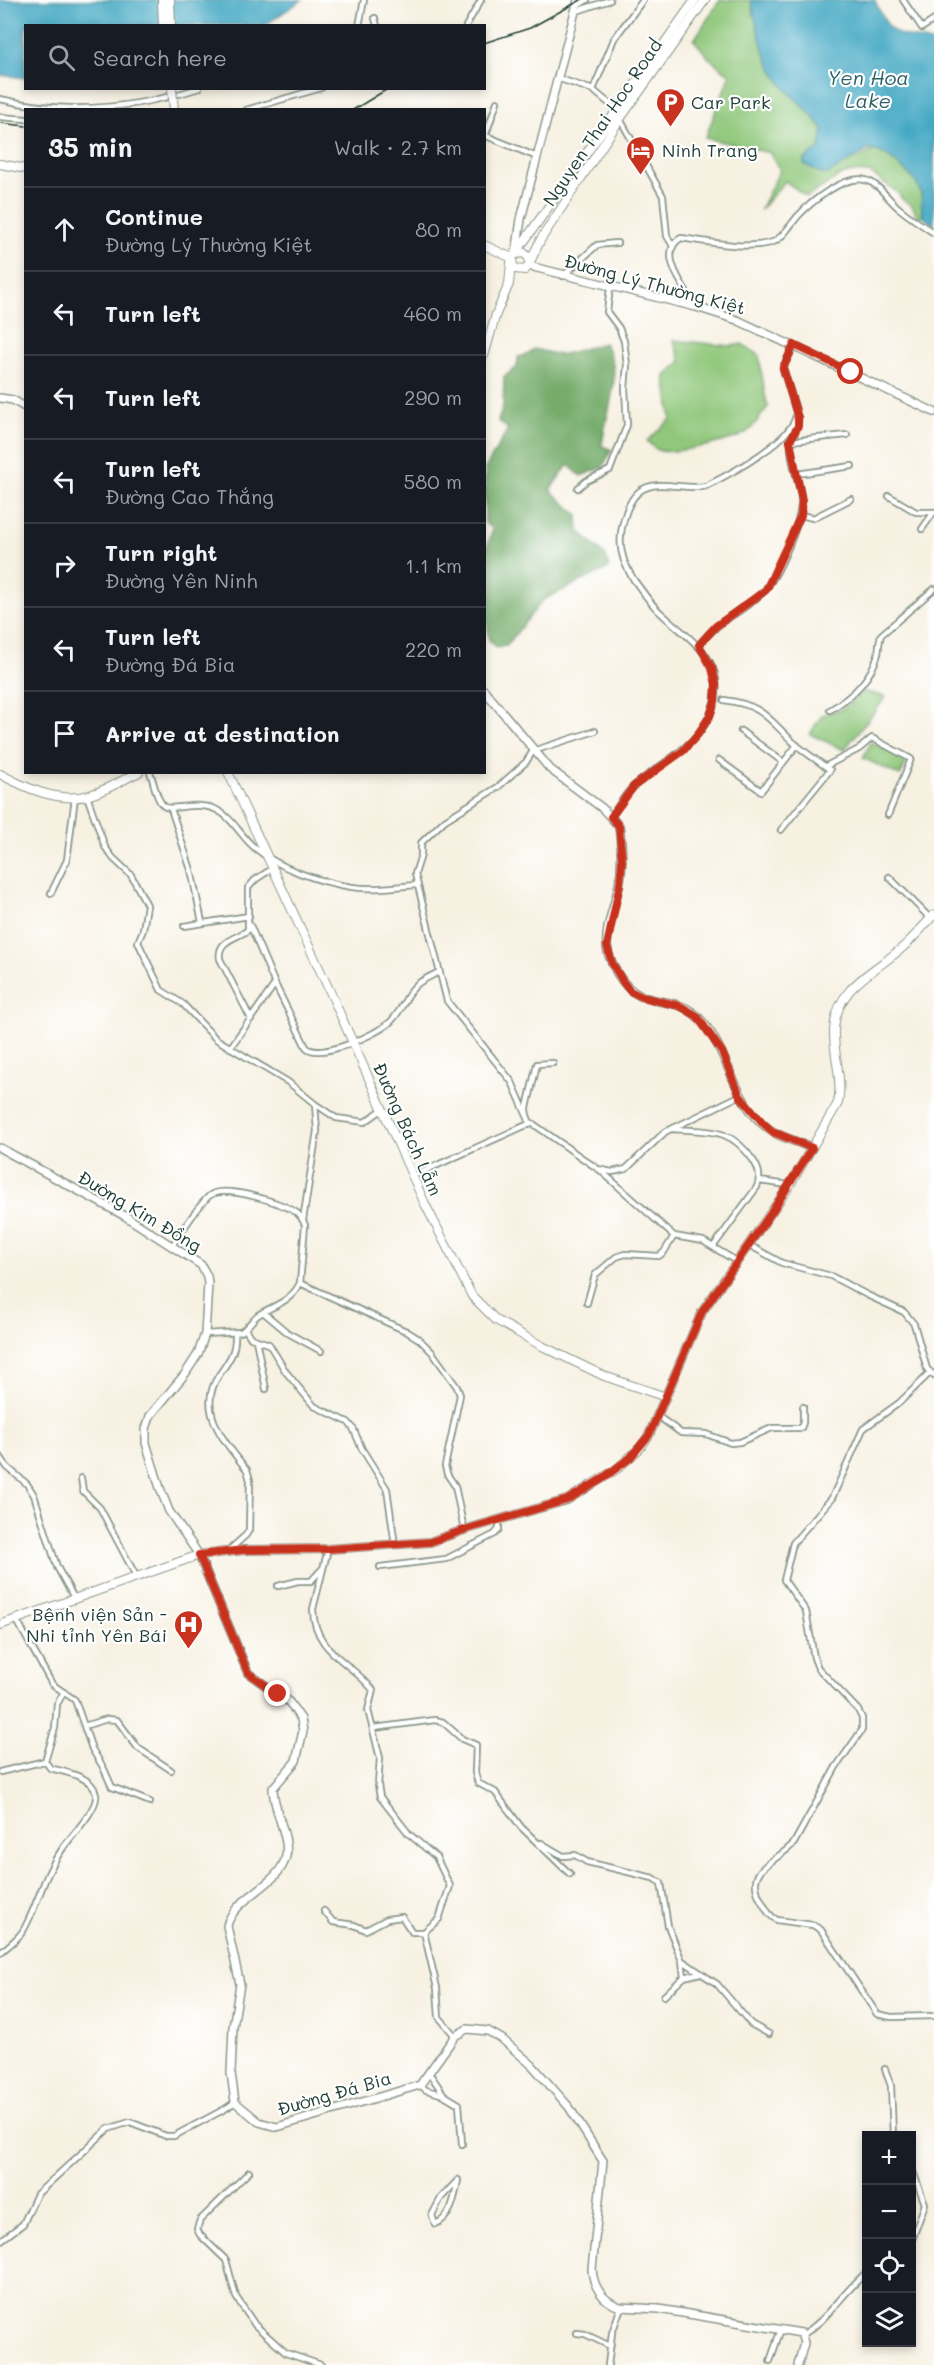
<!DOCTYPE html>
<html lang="en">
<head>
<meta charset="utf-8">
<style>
  body { margin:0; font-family:Mali,sans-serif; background:#20242c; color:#f1f3f6 }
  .controls { position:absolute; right:18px; bottom:18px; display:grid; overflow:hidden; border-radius:0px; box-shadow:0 3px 9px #0003 }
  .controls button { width:54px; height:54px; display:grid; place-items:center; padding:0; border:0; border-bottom:2px solid #363941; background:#171b24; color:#f1f3f6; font:30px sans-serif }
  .stop { position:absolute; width:18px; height:18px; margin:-14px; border:4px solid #c8321e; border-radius:50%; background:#fff }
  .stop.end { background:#c8321e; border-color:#fff; box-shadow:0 2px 6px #0008 }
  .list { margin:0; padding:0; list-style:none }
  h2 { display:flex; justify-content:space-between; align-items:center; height:78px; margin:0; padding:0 24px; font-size:26px }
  h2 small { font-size:20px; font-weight:400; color:#9ea1a6 }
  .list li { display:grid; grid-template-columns:39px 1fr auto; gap:18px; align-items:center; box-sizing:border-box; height:84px; padding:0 24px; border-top:2px solid #363941 }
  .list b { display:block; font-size:22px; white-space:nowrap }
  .list p { margin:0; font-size:20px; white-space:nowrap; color:#9ea1a6 }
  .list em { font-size:20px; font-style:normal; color:#9ea1a6 }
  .icon { flex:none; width:33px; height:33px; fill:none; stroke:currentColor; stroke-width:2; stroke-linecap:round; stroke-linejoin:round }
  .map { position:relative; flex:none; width:934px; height:2365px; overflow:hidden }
  .search { position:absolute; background:#171b24; box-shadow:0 3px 9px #0003; left:24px; top:24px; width:462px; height:66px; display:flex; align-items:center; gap:15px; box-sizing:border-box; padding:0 21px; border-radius:0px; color:#9ea1a6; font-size:22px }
  .panel { position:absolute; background:#171b24; box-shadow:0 3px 9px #0003; left:24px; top:108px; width:462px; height:666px; border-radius:0px }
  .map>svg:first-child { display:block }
</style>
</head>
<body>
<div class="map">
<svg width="934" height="2365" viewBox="0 0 934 2365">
  <rect width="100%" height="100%" fill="#fff"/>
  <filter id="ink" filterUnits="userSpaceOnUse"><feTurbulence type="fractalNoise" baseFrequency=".0167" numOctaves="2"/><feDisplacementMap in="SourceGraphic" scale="12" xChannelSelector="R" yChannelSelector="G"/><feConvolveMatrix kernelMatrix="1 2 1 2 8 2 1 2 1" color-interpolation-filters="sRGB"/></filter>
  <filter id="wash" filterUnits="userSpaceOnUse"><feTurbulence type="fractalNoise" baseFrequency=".008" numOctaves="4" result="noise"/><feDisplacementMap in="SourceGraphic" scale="24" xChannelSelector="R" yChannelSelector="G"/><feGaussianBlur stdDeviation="1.35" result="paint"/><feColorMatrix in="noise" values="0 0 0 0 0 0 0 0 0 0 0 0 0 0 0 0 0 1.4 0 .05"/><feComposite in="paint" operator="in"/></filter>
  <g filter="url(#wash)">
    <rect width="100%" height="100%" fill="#f7f1e2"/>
    <!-- green -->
    <path fill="#90c77b" stroke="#588258" stroke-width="1.5" d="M 720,0 L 751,0 C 758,33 764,65 788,91 C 800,104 813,114 823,129 L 820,148 L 804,160 L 857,159 L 876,149 C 890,158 916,176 921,193 C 923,200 921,209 923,217 L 918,217 L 912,206 L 902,199 L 898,193 L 870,173 L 853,172 L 841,175 L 807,197 L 785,181 L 760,210 L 780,170 L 770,153 L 705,138 L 730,75 L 709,58 L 694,40 Z
      M 673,340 L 731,346 L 742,344 L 759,355 C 762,373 763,390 768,407 C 760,415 756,427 744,434 C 731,441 670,456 658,450 C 654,448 650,444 647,441 L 671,419 L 665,377 L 681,361 Z
      M 863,691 L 886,697 L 844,750 L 810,734 L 822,715 L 844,708 Z
      M 871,742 L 908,759 L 900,776 L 863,758 Z"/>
    <!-- forest -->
    <path fill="#74ac6b" stroke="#4a7450" stroke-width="1.5" d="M 604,343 C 626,374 605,412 602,446 L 612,450 L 602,468 L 581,476 L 568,465 L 550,490 L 578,515 L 579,531 L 606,556 L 609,568 L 543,600 L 507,645 L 497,648 L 489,640 L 487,621 L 485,620 L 485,547 L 487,547 L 493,529 L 485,523 L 485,469 L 508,429 L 498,421 L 503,406 L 504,377 L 517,367 L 518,357 L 529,354 L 534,349 L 560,355 Z"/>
    <!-- water -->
    <path fill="#43a7c3" stroke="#31727c" stroke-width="1.5" d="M 0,0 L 302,0 L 265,25 L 26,26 L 25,78 L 0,75 Z
      M 751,0 L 875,0 C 893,42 894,31 934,43 L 934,225 L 923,217 C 921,209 922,201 921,193 C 916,177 884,148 868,150 L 828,174 L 822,174 L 804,164 L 804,160 L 820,148 L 823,129 C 813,114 800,104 788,91 C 764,65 758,33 751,0 Z"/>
  </g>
  <g filter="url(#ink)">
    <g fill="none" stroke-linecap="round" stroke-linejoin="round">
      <defs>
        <path id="street" d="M 903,0 L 922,28 L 934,20
          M 577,6 L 587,0
          M 574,12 L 610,0
          M 375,18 L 377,26
          M 359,26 L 364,0
          M 466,26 L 481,0
          M 557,78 L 593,90 L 617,110
          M 593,90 L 614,39 L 643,0
          M 0,99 C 66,115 134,109 199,88
          M 246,110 L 321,88
          M 0,117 L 26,119
          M 620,119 L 663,196 L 667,236 L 673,246
          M 486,134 L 497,102
          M 484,135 L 537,157
          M 563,276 L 597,245 L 617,243
          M 696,307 C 687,290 655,253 681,238 C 707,242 749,250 773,242 C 783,238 791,224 798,216 C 812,201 844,175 865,180 C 879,183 889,201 900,209 C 911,218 922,225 934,233
          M 790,441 L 847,435
          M 797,474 L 852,466
          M 578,488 L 586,481 L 610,470 L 627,425 L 625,388 L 627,365 L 624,341 L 619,328 L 607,312 L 610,288
          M 889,496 L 916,512 L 934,512
          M 801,515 L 813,518 L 851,499
          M 922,529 L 934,512
          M 699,645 C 720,618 740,614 762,593 C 777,579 804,517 801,497 C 799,480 790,462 791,444 C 791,435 798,428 798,418
          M 724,700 C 762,705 767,717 793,742 C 804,752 818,761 830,770 L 781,830
          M 830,710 C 852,697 871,679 878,654 C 879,648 879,641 881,635 L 934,589
          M 741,731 L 783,762
          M 719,760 L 761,791 L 797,745
          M 826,766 L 859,749 L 872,738 L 911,759 L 888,815
          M 150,772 C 154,782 156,800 164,806 C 170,812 199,800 217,810 C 233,818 241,837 255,848 C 280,869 320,882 352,887 C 373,890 395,887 416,885
          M 87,796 L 105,847 L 113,858 L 131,875 L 147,905 L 143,930 L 138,942 L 161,990 L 183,1004 L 216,1039 L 288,1082 L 315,1104 L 336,1118 L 365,1122 L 383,1109
          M 171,809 L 191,870 L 202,922
          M 611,817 C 618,807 624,795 633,787 C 663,760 706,744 715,699 C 724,658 689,639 663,615 C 651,605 643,592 634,580 C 621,560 617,543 624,519 C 627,508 632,495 643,489 C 662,479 686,491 706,486 C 728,475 799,438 796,411 L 783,368 L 794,345
          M 889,877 L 930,918
          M 51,893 L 67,860 L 75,797
          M 184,926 L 249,916
          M 275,984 L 306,1047 C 319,1061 374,1035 388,1024 C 401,1014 404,998 415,986 C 421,980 432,976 439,972
          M 251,1019 L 220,959 C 217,940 236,939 248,930 L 248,888 L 255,880 L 273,868
          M 230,1048 L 275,984 L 250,925
          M 553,1063 L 537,1064 L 526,1112 L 529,1121 L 598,1169 L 612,1172 L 626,1169 L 665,1132 L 739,1096
          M 527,1116 L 512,1082 L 447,1001 L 415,874 L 421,855 L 421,843 L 445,820 L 498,787 L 526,762 L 533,751 L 595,731
          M 672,1129 C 709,1132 729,1126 753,1160 C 759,1169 761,1176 757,1187 L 713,1247
          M 600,1170 L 674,1236
          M 413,1176 L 531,1123
          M 759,1181 L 789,1185
          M 303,1220 L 317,1131 L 315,1104
          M 749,1245 L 782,1263 L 831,1276 L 867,1295 L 904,1312 L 914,1324 L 927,1369 L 934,1375
          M 172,1246 C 180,1234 202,1199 212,1194 C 229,1186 283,1203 297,1213 C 301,1216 303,1220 305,1225 L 300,1283 C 291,1302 274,1305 258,1315 C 252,1320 248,1327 241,1332 L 205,1334
          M 300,1283 L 406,1331 L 419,1339 L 432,1352 L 457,1387 L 460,1395 L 445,1466 L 447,1474 L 455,1486 L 464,1530
          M 587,1303 L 595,1275 L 616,1257 L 625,1254 L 659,1256 L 664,1252 L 674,1236 L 703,1241 L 736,1261
          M 263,1312 L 288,1333 L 321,1351
          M 245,1329 L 251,1338 L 269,1344 L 286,1372 L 314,1406 L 348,1422 L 353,1428 L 362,1449 L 387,1489 L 395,1545
          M 256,1340 L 266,1389
          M 930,1373 L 899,1403 L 863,1429 L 832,1498 L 793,1543 L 784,1580 L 806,1611 L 814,1658 L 818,1668 L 858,1710 L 862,1718 L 862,1730 L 836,1767 L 794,1843 C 775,1864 742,1868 762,1902 C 766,1909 769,1916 777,1920 L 813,1925 L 821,1930 L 877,2014 L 891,2017 L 934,2016
          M 659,1417 L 681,1433 L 706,1434 L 731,1443 L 740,1442 L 772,1428 L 801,1428 L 803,1423 L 803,1407
          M 0,1456 L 7,1467 L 27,1484 L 34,1495 L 57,1567 L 74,1598
          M 81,1478 L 83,1491 L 100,1508 L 136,1576
          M 328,1549 L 313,1609 C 314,1652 350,1661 373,1690 L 368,1710 L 380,1758 L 378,1785 L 380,1797 L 409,1834 L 436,1857 L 450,1886 L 439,1919 L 424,1932 L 437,1988 L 439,2017 L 455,2036
          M 228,1551 L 246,1535 L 249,1530 L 250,1480 L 247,1470 C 226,1443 195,1411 219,1375 C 229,1360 236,1353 235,1333
          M 380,1567 L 446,1559 L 495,1534 L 499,1529 L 499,1520
          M 278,1586 L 298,1581 L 311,1581 L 322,1569
          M 16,1619 L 52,1684 L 75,1700 L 92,1749 L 103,1767 L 112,1787 L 150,1802
          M 84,1726 L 107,1719 L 117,1720 L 138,1748 L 171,1770
          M 374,1728 L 435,1720 L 443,1722 L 462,1739 L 476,1745 L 475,1773 L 478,1783 L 495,1792 L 521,1827 L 570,1874
          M 0,1772 L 45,1761
          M 541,1843 L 563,1856 L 575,1855 L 587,1862 L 653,1878 L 661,1883 L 668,1926 L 682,1961 L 684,1977 L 664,1996
          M 324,1911 L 333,1922 L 354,1925 L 366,1930 L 387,1919 L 402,1917 L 412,1932 L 424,1932
          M 0,1953 C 8,1946 17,1940 23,1931 C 39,1903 43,1875 63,1848 C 71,1836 99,1808 96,1794 C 93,1776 64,1772 50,1768 L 45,1761 L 55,1728 L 57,1704 L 64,1692
          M 683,1961 L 717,1984 L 751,2024 L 769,2034
          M 684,1977 L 700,1973
          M 885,2069 L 891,2086 L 893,2136
          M 420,2085 L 426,2090 L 444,2095 L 432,2077 L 427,2074
          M 444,2095 L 459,2104 L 462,2144
          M 912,2169 L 925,2204 L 912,2240
          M 249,2172 L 200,2220 L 197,2229 L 200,2235 L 226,2260 L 236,2297 L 255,2325 L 286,2353 L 321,2365
          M 458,2180 C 455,2195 452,2219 435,2224 L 432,2215 L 441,2198 Z
          M 0,2241 L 23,2224 L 37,2194 L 108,2129 L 130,2122 L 166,2136 L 174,2136 L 225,2109 L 235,2102
          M 577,2333 L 585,2334 L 610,2346
          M 802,2335 C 829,2319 842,2293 866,2273
          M 770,2361 L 781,2329
          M 608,2365 L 612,2333 L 621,2307"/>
        <path id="secondary" d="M 516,254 L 521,219 L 578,0
          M 529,266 L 696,307 L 737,320 L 934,412
          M 0,398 L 13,400 L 26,408
          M 484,690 L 550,769 L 602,808 L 619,826 C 622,846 623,866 619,885 C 615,906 603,931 608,952 C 610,960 614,966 617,973 C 641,1014 672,991 698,1017 C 730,1049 731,1102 770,1130 C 782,1138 799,1142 812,1148
          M 0,1148 L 125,1216 L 201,1265 L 207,1276 L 208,1284 L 205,1334 L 198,1354 L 185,1374 L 150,1416 L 146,1429 L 146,1443 L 160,1488 L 169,1511 L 199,1555 L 248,1673 L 289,1702 L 301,1719 L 303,1731 L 296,1761 L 273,1788 C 273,1810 290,1837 286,1856 C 280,1886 233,1897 227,1926 L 240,1984 L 233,2027 L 231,2073 L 235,2102 L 259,2122 L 277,2127 L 420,2085 L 455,2036 L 467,2029 L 488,2031 L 502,2039 L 532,2065 L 569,2107 L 603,2161 L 592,2269 C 593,2286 602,2301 620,2307 L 659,2309 L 801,2333 L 804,2343 L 798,2365"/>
        <path id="primary" d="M 162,0 L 163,26
          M 170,0 L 171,26
          M 0,164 L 26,169
          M 484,245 L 512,258
          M 516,254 L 524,253 L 529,258 L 529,265 L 525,270 L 515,269 L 512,263 L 513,257 L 695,0
          M 530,262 L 541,239 L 620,119 L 705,0
          M 484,356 L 496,314 L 509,284 L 511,263
          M 228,772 L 332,996 L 425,1204 L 472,1296 L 496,1320 L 540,1345 L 604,1376 L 666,1397
          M 0,774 C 26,788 56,802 86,796 C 104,792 122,780 139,772
          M 0,1625 L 199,1555 L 244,1550 L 328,1549 L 430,1542 L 464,1530 L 567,1500 L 617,1469 L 640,1448 L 649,1435 L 702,1312 L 790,1185 L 838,1103 C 843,1079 833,1054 834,1030 C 836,987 873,973 902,948 C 914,938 923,926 934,915"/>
      </defs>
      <!-- street casing -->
      <use href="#street" stroke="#8b978b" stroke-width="8"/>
      <!-- secondary casing -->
      <use href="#secondary" stroke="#8b978b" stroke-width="10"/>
      <!-- primary casing -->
      <use href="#primary" stroke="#8b978b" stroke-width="10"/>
      <!-- street -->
      <use href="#street" stroke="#fff" stroke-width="4.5"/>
      <!-- secondary -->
      <use href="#secondary" stroke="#fff" stroke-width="7"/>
      <!-- primary -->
      <use href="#primary" stroke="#fff" stroke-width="8"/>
      <!-- rail -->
      <path stroke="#1f3d34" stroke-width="1.5" d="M 484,43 L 530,28 L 581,0
        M 353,110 L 389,88
        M 0,123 L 26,126"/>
      <defs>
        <path id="primary-bridge" d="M 172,88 L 174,110"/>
      </defs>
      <!-- primary-bridge casing -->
      <use href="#primary-bridge" stroke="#8b978b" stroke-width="10" stroke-linecap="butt"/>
      <!-- primary-bridge -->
      <use href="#primary-bridge" stroke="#fff" stroke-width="8"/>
    </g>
  </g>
  <g fill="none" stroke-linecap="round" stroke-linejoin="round" filter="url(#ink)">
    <!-- route -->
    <path stroke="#c8321e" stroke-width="8" d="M 278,1694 L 248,1673 L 199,1555 L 244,1550 L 328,1549 L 430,1542 L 464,1530 L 567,1500 L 602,1479 L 630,1458 L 649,1435 L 702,1312 L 771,1213 L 812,1148 L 773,1132 L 763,1123 L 740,1096 L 722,1052 L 697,1016 L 680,1006 L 642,997 L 630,991 L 623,982 L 612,963 L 607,946 L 620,884 L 622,861 L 619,826 L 611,817 L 634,786 L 683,751 L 698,734 L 710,716 L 715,701 L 716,684 L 712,668 L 699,645 L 716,626 L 766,590 L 801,515 L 802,501 L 790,441 L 798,426 L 798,418 L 783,368 L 794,345 L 851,372"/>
  </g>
  <!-- icons -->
  <defs>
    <symbol id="parking-pin" viewBox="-11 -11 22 30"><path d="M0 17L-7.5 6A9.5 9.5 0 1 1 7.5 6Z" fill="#c8321e" stroke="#fff"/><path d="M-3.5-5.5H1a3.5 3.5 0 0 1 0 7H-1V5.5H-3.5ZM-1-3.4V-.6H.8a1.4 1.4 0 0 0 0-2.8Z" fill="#fff"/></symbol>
    <symbol id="hotel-pin" viewBox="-11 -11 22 30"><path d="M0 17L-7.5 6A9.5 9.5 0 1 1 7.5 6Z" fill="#c8321e" stroke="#fff"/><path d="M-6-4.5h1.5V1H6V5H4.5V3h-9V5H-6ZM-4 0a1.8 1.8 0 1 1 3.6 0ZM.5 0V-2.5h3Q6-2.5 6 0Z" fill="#fff"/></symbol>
    <symbol id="hospital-pin" viewBox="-11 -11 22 30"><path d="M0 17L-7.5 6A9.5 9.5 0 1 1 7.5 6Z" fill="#c8321e" stroke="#fff"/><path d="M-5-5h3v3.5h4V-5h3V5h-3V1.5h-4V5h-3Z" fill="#fff"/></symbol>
  </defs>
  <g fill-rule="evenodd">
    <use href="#parking-pin" x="654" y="86" width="33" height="45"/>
    <use href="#hotel-pin" x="624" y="134" width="33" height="45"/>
    <use href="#hospital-pin" x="172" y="1608" width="33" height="45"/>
  </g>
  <g text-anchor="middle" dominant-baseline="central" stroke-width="4.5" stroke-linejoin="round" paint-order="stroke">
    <!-- poi labels -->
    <g font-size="18" fill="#1f3d34" stroke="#fff" text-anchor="start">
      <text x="691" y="102">Car Park</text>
      <text x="662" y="150">Ninh Trang</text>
      <text x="167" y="1614" text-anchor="end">Bệnh viện Sản -<tspan x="167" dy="21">Nhi tỉnh Yên Bái</tspan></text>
    </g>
    <!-- street labels -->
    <g font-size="18" fill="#1f3d34" stroke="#fff">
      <text transform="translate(602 122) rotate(-56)">Nguyen Thai Hoc Road</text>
      <text transform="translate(655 284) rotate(15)">Đường Lý Thường Kiệt</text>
      <text transform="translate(408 1129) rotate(66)">Đường Bách Lẫm</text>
      <text transform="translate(140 1211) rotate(31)">Đường Kim Đồng</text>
      <text transform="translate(334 2093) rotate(-16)">Đường Đá Bia</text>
    </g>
    <!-- water labels -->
    <g font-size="20" font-style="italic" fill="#2c6266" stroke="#fff">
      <text x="868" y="77">Yen Hoa<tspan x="868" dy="23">Lake</tspan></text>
    </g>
  </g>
</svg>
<div class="controls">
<button>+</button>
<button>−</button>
<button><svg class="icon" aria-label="locate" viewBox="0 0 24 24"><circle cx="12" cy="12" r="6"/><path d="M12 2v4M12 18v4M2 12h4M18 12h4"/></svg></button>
<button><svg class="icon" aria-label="layers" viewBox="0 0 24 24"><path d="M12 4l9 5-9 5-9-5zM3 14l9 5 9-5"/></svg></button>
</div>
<div class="stop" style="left:851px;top:372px"></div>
<div class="stop end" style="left:278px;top:1694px"></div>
<div class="search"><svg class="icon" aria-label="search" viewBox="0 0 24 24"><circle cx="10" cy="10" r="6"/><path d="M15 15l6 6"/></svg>Search here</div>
<section class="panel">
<h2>35 min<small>Walk · 2.7 km</small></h2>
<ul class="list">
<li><svg class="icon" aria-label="ahead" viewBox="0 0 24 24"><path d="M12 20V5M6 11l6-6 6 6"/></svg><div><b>Continue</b><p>Đường Lý Thường Kiệt</p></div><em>80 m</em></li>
<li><svg class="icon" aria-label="left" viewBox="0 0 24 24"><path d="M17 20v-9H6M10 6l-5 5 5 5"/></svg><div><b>Turn left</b></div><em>460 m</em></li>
<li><svg class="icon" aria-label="left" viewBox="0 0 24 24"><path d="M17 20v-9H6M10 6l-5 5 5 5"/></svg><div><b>Turn left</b></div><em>290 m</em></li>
<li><svg class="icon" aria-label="left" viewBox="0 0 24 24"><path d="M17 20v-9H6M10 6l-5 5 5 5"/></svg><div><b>Turn left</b><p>Đường Cao Thắng</p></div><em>580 m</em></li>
<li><svg class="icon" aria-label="right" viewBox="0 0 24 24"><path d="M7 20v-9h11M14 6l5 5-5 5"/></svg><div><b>Turn right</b><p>Đường Yên Ninh</p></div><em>1.1 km</em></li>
<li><svg class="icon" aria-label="left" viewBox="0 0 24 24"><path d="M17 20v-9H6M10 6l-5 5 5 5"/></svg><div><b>Turn left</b><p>Đường Đá Bia</p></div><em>220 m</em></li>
<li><svg class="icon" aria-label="arrive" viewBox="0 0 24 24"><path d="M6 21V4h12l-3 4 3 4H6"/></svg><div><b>Arrive at destination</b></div></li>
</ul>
</section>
</div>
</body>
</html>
